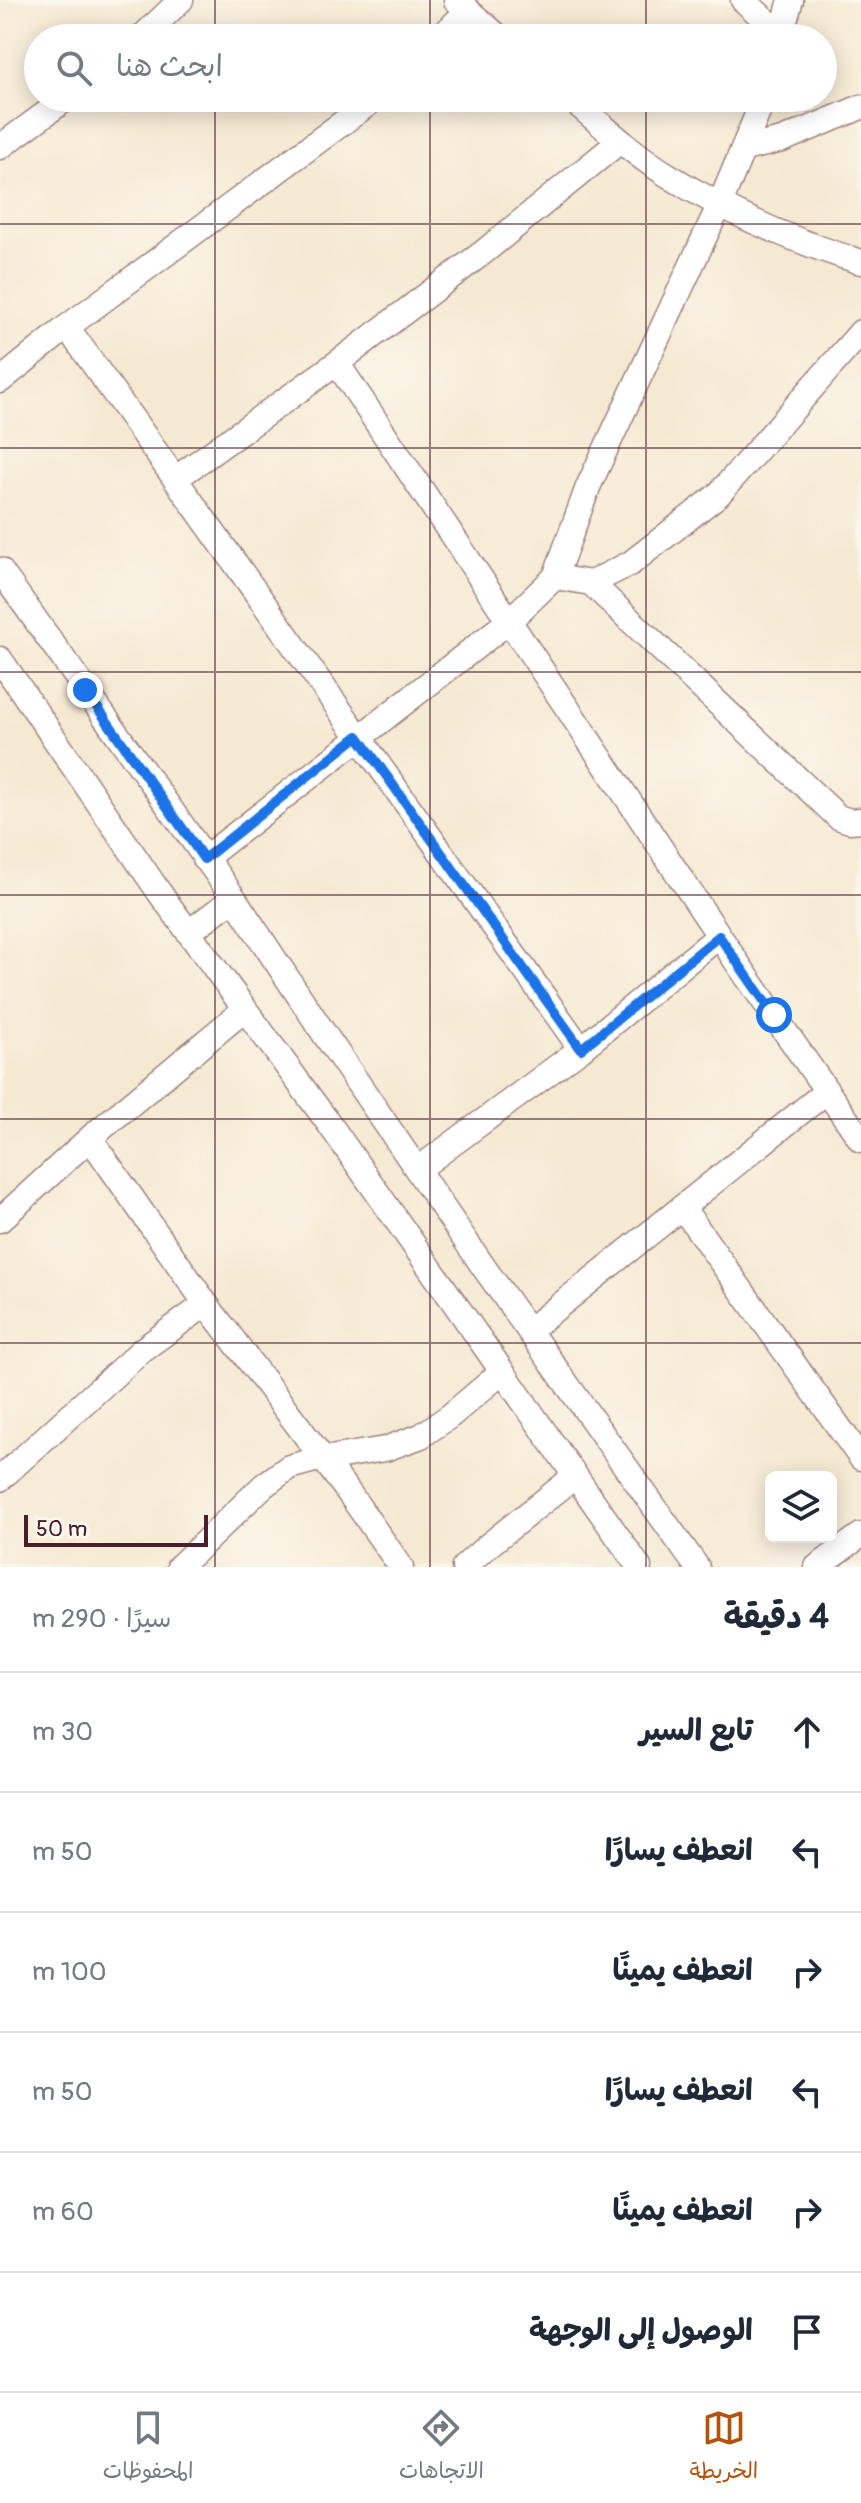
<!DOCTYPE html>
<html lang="ar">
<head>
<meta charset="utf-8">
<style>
  body { margin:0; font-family:Pangolin,"Playpen Sans Arabic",sans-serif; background:#f6f6f7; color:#1f2937; direction:rtl }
  .controls { position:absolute; right:24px; bottom:24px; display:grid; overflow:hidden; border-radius:12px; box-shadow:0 4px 20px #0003 }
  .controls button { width:72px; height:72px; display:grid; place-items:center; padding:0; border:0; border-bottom:2px solid #e0e1e3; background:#fff; color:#1f2937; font:40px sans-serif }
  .scale { position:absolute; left:24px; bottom:20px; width:184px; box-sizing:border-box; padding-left:8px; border:4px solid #4a1f2b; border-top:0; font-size:22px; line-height:28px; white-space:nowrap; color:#4a1f2b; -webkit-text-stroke:6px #fbf7ec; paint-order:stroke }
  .stop { position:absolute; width:24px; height:24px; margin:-18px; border:6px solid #1a73e8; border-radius:50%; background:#fff }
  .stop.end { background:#1a73e8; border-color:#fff; box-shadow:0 2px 8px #0008 }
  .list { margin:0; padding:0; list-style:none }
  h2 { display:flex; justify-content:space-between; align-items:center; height:104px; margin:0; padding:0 32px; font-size:34px }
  h2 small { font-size:26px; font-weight:400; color:#747a83 }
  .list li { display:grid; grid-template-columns:52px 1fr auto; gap:24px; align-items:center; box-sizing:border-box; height:120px; padding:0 32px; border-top:2px solid #e0e1e3 }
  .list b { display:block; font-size:30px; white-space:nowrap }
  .list em { font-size:26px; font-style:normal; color:#747a83 }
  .icon { flex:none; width:44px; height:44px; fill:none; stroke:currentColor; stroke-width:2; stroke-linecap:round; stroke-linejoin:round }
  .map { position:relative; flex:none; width:861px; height:1567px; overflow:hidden; direction:ltr }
  .search { position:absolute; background:#fff; box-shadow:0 4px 20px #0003; left:24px; right:24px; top:24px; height:88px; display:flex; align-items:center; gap:20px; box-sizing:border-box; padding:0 28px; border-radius:44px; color:#747a83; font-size:30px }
  .sheet { height:824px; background:#fff }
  nav { display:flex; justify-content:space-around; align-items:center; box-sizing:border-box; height:112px; border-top:2px solid #e0e1e3; background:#fff; font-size:22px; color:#747a83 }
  nav a { display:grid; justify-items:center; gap:4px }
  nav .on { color:#b45309 }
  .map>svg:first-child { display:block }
</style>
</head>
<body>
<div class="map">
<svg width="861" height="1567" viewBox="0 0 861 1567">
  <rect width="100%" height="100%" fill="#fbf7ec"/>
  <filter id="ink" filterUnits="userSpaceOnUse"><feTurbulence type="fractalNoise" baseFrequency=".0125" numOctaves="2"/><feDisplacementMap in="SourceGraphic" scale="16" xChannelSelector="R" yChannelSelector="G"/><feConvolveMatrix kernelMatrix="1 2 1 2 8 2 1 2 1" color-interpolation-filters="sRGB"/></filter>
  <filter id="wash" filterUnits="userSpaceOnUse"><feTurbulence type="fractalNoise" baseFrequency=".006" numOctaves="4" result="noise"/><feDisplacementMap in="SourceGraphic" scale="32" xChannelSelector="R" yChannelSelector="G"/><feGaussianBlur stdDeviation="1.8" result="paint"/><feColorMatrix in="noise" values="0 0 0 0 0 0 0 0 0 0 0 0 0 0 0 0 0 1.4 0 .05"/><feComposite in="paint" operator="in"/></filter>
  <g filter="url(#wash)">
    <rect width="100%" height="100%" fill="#f5e9d2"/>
  </g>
  <g filter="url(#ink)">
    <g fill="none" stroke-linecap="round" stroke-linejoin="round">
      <defs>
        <path id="minor" d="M 456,0 L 500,38
          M 743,0 L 781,34
          M 141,38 L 181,0
          M 440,38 L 468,10
          M 780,38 L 791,0
          M 570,98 C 601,124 632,153 666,174 C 726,212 793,241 861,262
          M 0,147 L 67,98
          M 744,149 L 782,140 L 861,107
          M 67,327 L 581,1049
          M 337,363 L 738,964 L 861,1140
          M 0,381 L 67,327 L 376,98
          M 175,479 L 337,363 L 485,251 L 620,141
          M 0,570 L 234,898 L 325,1035 L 485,1269 L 697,1567
          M 555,577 L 588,487 L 720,204 L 764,98
          M 591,583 L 838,817 L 850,821 L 861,820
          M 0,659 L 159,892 L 330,1125 L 639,1567
          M 204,859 L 509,621 L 555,577 L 591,583 L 631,563 L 718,495 L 861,332
          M 189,932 L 234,898
          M 90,1138 L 206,1304 L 349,1493 L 401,1567
          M 417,1170 L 581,1049 L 719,936
          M 682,1207 L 861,1458
          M 0,1220 L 90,1138 L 245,1009
          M 529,1330 L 827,1091
          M 0,1479 L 142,1350 L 206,1304
          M 179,1567 L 263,1486 L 289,1467 L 311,1461 L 385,1449 L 421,1436 L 450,1416 L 502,1372
          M 464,1567 L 485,1548 L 574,1477
          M 817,1567 L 861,1535"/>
      </defs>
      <!-- minor casing -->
      <use href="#minor" stroke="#a0847e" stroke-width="27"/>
      <!-- minor -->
      <use href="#minor" stroke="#fff" stroke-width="24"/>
    </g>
  </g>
  <g fill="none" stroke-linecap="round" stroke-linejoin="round" filter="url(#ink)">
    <!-- route -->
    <path stroke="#1a73e8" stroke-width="10" d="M 85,690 L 204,859 L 358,736 L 581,1049 L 719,936 L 774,1015"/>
  </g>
  <!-- grid -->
  <path fill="none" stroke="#4a1f2b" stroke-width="2" stroke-opacity="0.55" d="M 215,0 L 215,38M 430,0 L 430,38M 646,0 L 646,38M 215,98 L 215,1567M 430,98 L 430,1567M 646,98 L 646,1567M 0,224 L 861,224M 0,448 L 861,448M 0,672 L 861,672M 0,895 L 861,895M 0,1119 L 861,1119M 0,1343 L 861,1343"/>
</svg>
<div class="controls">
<button><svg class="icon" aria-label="layers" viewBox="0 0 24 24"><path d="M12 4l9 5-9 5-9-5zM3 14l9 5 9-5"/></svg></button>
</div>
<div class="scale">50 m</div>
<div class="stop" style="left:774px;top:1015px"></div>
<div class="stop end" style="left:85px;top:690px"></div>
<div class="search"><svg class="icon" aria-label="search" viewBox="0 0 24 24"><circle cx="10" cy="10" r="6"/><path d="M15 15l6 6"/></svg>ابحث هنا</div>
</div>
<section class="sheet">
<h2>4 دقيقة<small>سيرًا · 290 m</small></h2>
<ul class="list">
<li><svg class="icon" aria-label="ahead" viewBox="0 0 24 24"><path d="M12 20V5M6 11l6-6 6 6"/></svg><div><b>تابع السير</b></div><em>30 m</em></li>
<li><svg class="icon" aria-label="left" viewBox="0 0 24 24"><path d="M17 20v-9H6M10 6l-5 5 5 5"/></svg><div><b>انعطف يسارًا</b></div><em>50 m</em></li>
<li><svg class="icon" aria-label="right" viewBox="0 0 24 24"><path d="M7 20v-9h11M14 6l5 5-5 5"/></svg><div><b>انعطف يمينًا</b></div><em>100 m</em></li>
<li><svg class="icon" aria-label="left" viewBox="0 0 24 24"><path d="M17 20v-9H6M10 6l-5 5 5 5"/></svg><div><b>انعطف يسارًا</b></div><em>50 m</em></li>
<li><svg class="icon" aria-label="right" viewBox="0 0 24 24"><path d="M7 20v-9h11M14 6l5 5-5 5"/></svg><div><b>انعطف يمينًا</b></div><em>60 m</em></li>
<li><svg class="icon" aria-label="arrive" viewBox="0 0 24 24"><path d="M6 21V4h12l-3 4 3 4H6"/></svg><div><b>الوصول إلى الوجهة</b></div></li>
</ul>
</section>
<nav>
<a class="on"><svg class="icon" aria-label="map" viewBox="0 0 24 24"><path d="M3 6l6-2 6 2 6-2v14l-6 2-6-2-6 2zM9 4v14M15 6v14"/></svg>الخريطة</a>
<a><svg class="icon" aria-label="directions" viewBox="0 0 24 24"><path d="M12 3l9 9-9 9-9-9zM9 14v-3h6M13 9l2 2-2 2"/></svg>الاتجاهات</a>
<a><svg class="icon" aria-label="saved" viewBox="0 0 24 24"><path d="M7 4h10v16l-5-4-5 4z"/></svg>المحفوظات</a>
</nav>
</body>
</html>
